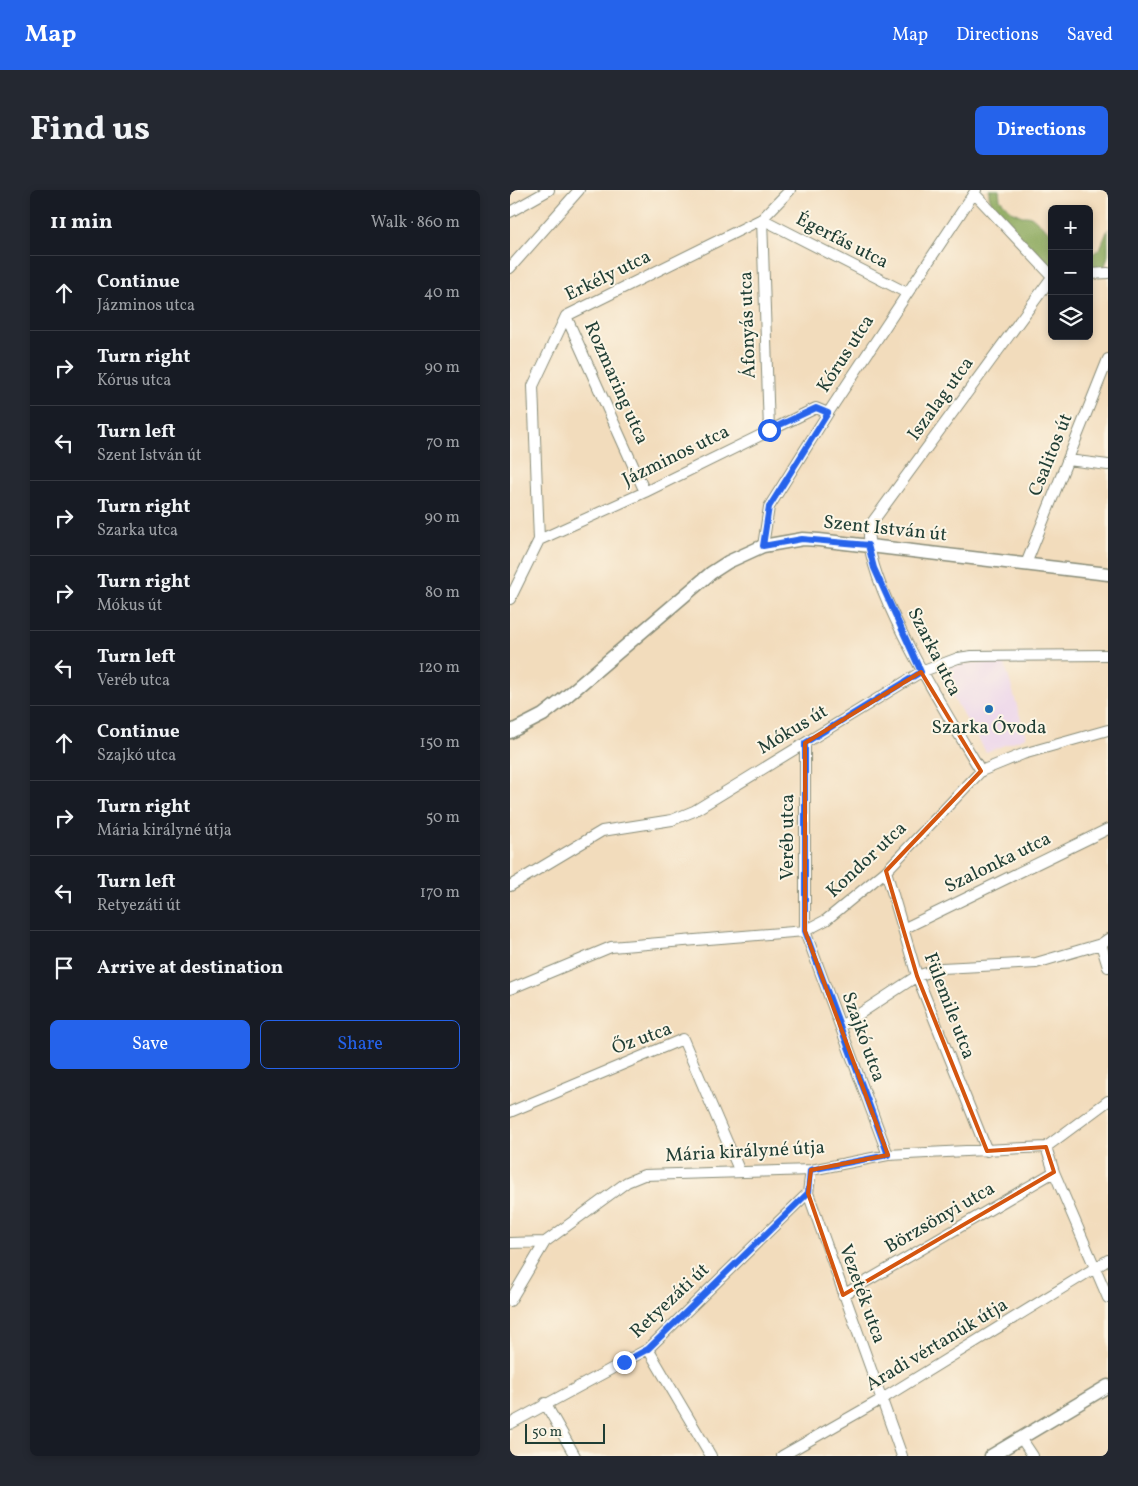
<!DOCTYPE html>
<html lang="en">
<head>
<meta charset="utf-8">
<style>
  body { margin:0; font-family:Vollkorn,serif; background:#242831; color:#f1f3f6 }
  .controls { position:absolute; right:15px; top:15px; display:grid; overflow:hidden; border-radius:8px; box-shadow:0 2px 8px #0003 }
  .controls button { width:45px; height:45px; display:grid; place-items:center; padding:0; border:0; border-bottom:1px solid #363941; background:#171b24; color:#f1f3f6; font:25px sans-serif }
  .scale { position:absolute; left:15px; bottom:12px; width:80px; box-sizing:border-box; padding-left:5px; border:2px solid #1f3d34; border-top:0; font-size:14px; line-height:18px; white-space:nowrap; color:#1f3d34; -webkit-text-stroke:4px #fcf5e5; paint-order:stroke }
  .stop { position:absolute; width:15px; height:15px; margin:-11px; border:4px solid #2563eb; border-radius:50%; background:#fff }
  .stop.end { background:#2563eb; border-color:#fff; box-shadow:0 1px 5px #0008 }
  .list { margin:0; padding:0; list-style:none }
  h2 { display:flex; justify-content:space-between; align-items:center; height:65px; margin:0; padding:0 20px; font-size:21px }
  h2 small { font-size:16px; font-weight:400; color:#9ea1a6 }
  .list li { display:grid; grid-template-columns:32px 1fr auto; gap:15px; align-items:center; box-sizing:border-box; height:75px; padding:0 20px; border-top:1px solid #363941 }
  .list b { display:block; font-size:19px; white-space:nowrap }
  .list p { margin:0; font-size:16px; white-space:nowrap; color:#9ea1a6 }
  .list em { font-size:16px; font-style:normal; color:#9ea1a6 }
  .actions { display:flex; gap:10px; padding:15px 20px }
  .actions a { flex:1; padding:11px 0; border:1px solid #2563eb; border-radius:8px; text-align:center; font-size:18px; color:#2563eb }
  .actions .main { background:#2563eb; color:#fff }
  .icon { flex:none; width:28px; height:28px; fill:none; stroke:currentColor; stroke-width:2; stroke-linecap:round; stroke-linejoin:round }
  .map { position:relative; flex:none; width:598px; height:1266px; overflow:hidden; border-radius:8px }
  header { display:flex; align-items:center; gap:30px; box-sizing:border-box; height:70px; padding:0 25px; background:#2563eb; color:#fff }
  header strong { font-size:24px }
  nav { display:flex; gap:28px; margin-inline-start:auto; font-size:18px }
  .intro { display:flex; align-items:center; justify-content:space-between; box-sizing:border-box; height:120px; padding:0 30px }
  h1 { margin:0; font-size:35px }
  .button { padding:12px 22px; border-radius:8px; background:#2563eb; color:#fff; font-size:18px; font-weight:700 }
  main { display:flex; gap:30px; padding:0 30px }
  aside { flex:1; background:#171b24; border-radius:8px; box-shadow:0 2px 8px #0003 }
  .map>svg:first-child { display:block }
</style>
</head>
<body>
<header>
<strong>Map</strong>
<nav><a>Map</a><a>Directions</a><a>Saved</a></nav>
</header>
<div class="intro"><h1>Find us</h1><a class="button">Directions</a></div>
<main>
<aside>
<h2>11 min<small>Walk · 860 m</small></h2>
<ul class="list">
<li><svg class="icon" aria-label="ahead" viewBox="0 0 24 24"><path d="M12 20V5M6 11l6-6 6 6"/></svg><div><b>Continue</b><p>Jázminos utca</p></div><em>40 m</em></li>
<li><svg class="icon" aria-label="right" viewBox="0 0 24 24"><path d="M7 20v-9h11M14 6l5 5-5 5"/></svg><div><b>Turn right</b><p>Kórus utca</p></div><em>90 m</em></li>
<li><svg class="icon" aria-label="left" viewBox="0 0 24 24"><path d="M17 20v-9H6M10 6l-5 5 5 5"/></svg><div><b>Turn left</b><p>Szent István út</p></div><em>70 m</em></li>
<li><svg class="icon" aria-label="right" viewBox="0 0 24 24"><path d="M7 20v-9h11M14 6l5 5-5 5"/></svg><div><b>Turn right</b><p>Szarka utca</p></div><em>90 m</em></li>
<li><svg class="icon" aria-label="right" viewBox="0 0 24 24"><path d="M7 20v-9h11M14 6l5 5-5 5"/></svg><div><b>Turn right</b><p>Mókus út</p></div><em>80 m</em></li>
<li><svg class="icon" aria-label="left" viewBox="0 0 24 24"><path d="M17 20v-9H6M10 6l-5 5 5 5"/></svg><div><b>Turn left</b><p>Veréb utca</p></div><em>120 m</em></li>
<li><svg class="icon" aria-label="ahead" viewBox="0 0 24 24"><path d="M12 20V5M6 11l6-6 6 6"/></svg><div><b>Continue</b><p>Szajkó utca</p></div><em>150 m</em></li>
<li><svg class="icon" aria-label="right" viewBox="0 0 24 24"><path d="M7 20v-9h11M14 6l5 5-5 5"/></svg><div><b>Turn right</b><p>Mária királyné útja</p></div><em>50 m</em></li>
<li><svg class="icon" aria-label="left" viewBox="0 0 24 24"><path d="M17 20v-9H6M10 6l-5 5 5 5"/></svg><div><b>Turn left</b><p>Retyezáti út</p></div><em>170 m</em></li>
<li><svg class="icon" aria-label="arrive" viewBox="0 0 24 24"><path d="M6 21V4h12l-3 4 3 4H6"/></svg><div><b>Arrive at destination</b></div></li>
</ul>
<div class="actions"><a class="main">Save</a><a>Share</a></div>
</aside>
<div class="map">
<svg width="598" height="1266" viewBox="0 0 598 1266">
  <rect width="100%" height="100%" fill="#fcf5e5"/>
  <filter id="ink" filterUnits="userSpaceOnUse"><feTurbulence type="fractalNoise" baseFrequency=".02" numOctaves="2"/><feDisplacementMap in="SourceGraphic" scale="10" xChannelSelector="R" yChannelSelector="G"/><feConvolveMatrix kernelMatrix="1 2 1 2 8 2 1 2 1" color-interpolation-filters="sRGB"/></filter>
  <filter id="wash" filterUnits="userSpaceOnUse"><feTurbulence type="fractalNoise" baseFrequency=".0096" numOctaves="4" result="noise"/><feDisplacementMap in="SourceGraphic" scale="20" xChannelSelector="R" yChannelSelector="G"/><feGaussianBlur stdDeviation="1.12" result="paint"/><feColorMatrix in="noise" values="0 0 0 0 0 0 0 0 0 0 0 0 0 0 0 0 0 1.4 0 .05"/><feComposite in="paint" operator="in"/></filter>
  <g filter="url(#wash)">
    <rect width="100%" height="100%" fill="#f2dcbc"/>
    <!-- built -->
    <path fill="#ead1ec" d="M 494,471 L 516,547 L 476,562 L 433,491 L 440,475 Z"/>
    <!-- forest -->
    <path fill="#87a659" stroke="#537246" d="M 479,0 L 489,0 L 490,9 L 501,21 L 512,26 L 521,26 L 542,44 L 542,76 L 531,72 C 517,56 476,21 479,0 Z
      M 598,39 L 598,65 L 595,76 L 579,81 L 579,66 L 590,59 Z"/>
  </g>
  <g filter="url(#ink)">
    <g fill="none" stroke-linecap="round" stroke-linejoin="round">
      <defs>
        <path id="minor" d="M 464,3 L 542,86
          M 0,22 L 39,0
          M 0,78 L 69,0
          M 579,84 L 598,83
          M 56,126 L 135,302
          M 259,240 L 252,29 L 397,103
          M 558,270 L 598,275
          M 29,350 L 135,302 L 306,218 L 318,223
          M 253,356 L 259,317 L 318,223 L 466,0
          M 516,374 L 598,169
          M 0,409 L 29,350 L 23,196 L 56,126 L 252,29 L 280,0
          M 295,553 L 295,741 L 378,965
          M 471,581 C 445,538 343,377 361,334 L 542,87
          M 376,681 L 407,786 L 477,961
          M 0,696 L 92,641 L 162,630 L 184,621 L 411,482 L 448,468 L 462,466 L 598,465
          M 393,739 L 598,639
          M 591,754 L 598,777
          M 0,799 L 101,757 L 295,741 L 316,730 L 376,681 L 471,581 L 513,564 L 598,540
          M 331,836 L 407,786 L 432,778 L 526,773 L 591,754 L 598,749
          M 0,922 L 173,849 L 230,982
          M 536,957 L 544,982 L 598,1108
          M 301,980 L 298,1003 L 392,1266
          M 0,1053 L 35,1052 L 117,992 L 134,985 L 301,980 L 378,965 L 536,957 L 598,911
          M 333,1105 L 544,982
          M 0,1111 L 35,1052
          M 138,1159 L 201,1266
          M 35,1213 L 65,1266
          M 0,1234 L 138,1159 L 298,1003
          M 511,1248 L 523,1266
          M 272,1266 L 372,1209 L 598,1070"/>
        <path id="tertiary" d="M 0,542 L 33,525 L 51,511 L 201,383 L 218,372 L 253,356 L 293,349 L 309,350 L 598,384
          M 481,1266 L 598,1196"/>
      </defs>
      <!-- minor casing -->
      <use href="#minor" stroke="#888c78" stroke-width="12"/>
      <!-- tertiary casing -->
      <use href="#tertiary" stroke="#888c78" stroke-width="15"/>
      <!-- minor -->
      <use href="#minor" stroke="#fff" stroke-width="10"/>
      <!-- tertiary -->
      <use href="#tertiary" stroke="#fff" stroke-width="12"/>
    </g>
  </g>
  <g fill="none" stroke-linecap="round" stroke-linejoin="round" filter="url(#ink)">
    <!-- route -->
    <path stroke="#2563eb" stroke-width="6" d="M 114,1172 L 138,1159 L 298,1003 L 300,980 L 378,965 L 295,741 L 295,553 L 411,482 L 364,378 L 358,355 L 292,349 L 253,356 L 259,317 L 318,223 L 306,218 L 259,240"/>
  </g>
  <!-- marked area -->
  <path fill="none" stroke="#d45610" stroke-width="4" stroke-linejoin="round" d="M 411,482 L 471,581 L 376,681 L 407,786 L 477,961 L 536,957 L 544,982 L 333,1105 L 298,1003 L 301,980 L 378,965 L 295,741 L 295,553 Z"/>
  <!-- markers -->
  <circle fill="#1f6fb2" stroke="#fcf5e5" stroke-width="2" cx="479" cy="519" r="5"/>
  <g text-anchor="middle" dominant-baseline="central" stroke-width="4" stroke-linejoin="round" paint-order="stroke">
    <!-- street labels -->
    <g font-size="19" fill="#1f3d34" stroke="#fcf5e5">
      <text transform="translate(332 51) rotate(27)">Égerfás utca</text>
      <text transform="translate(98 86) rotate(-26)">Erkély utca</text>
      <text transform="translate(238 135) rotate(-92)">Áfonyás utca</text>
      <text transform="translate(336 164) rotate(-57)">Kórus utca</text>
      <text transform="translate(106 193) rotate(66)">Rozmaring utca</text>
      <text transform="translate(431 209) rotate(-54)">Iszalag utca</text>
      <text transform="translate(541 265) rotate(-68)">Csalitos út</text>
      <text transform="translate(166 266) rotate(-26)">Jázminos utca</text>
      <text transform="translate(375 339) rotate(6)">Szent István út</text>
      <text transform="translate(424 462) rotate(63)">Szarka utca</text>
      <text transform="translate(283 540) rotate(-31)">Mókus út</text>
      <text transform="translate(278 647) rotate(-90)">Veréb utca</text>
      <text transform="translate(357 670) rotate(-43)">Kondor utca</text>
      <text transform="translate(488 673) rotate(-26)">Szalonka utca</text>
      <text transform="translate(439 816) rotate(69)">Fülemile utca</text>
      <text transform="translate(353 847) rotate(70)">Szajkó utca</text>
      <text transform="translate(132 849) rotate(-20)">Őz utca</text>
      <text transform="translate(235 962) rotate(-3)">Mária királyné útja</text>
      <text transform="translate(430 1028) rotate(-30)">Börzsönyi utca</text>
      <text transform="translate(352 1104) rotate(70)">Vezeték utca</text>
      <text transform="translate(160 1111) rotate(-43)">Retyezáti út</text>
      <text transform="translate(427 1155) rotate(-31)">Aradi vértanúk útja</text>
    </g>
    <!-- poi labels -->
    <g font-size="19" fill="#1f3d34" stroke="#fcf5e5">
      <text x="479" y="538">Szarka Óvoda</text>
    </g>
  </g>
</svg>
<div class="controls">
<button>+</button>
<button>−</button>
<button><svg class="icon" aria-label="layers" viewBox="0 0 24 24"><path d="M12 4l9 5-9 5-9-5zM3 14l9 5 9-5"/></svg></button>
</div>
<div class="scale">50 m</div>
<div class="stop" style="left:259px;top:240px"></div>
<div class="stop end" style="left:114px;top:1172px"></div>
</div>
</main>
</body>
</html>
